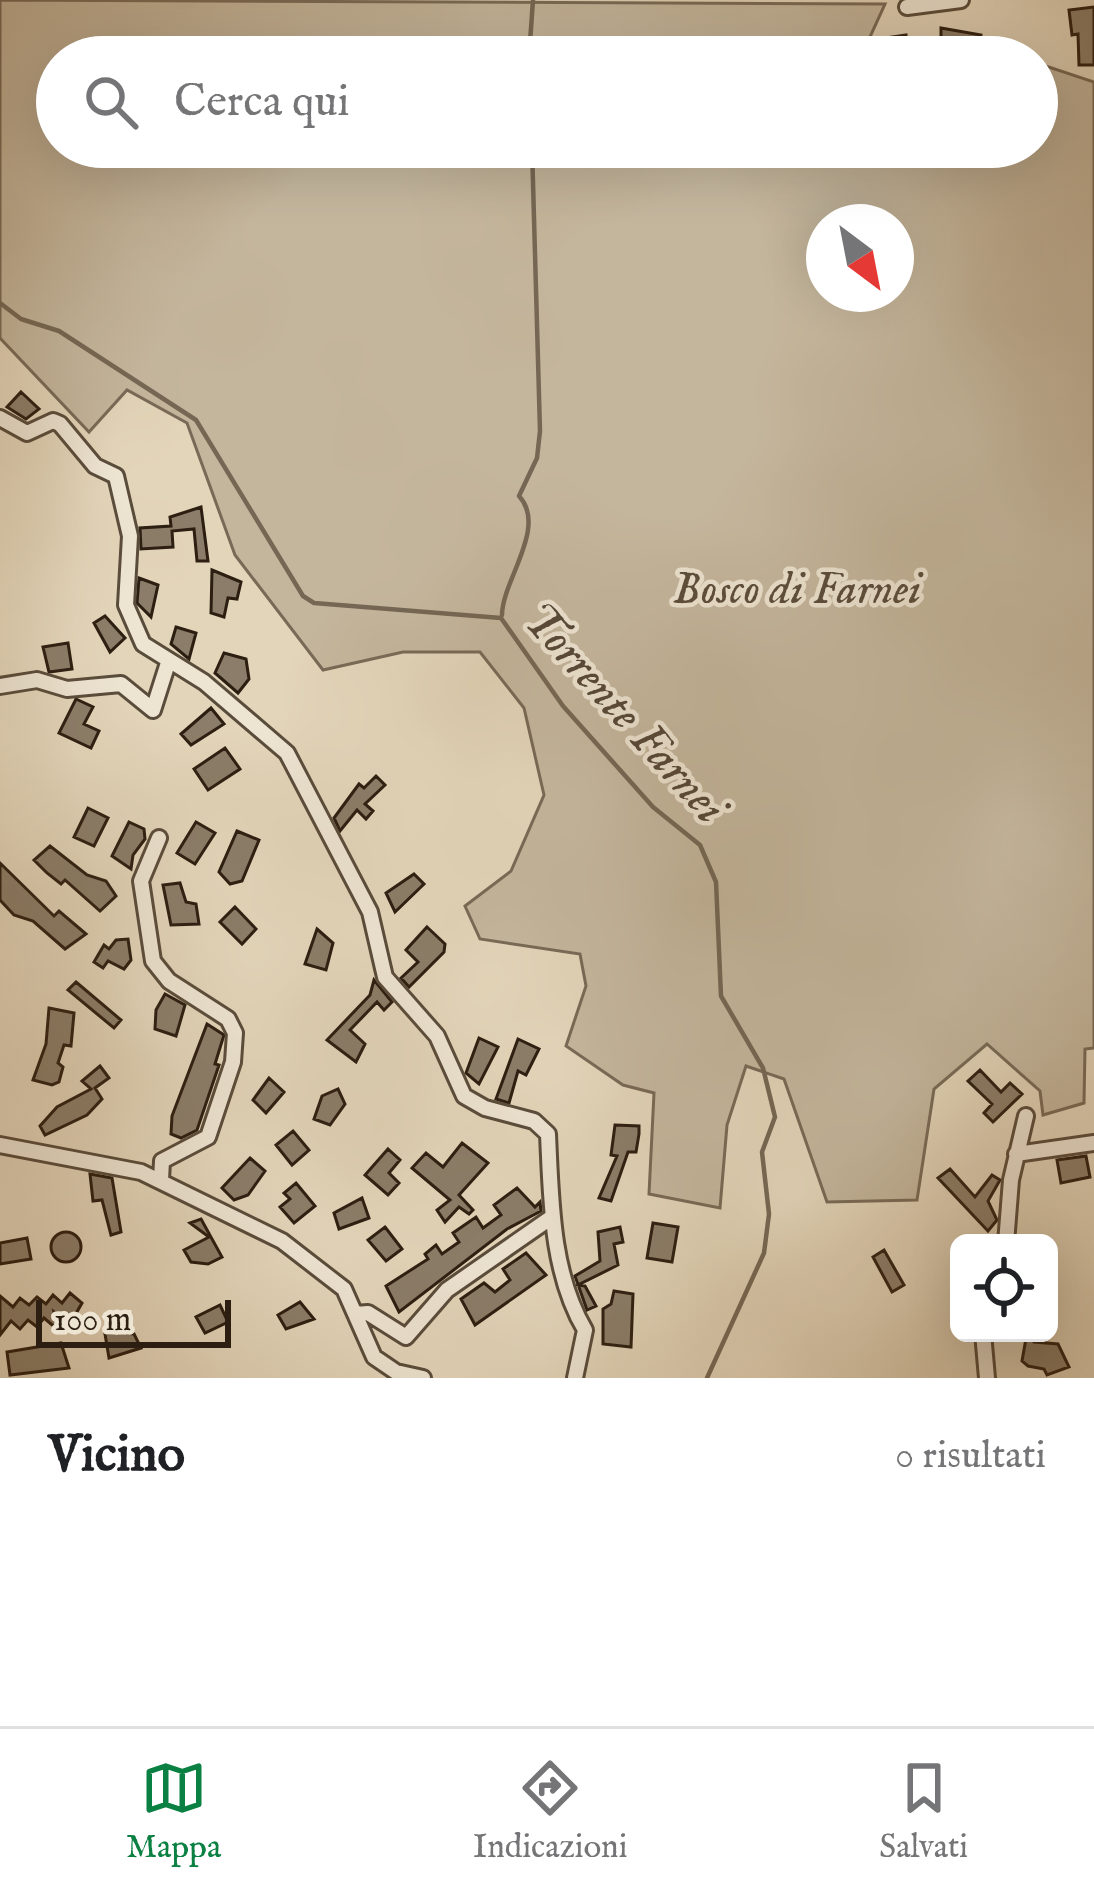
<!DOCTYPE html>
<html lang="it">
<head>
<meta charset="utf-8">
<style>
  body { margin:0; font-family:"IM FELL English",serif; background:#f6f6f6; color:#202124 }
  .controls { position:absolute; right:36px; bottom:36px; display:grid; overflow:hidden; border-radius:18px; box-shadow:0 12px 48px #0002 }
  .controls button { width:108px; height:108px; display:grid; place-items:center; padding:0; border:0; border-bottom:3px solid #e0e0e0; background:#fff; color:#202124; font:60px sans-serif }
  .compass { position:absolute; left:806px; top:204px; width:108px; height:108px; border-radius:50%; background:#fff; box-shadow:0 12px 48px #0002; rotate:148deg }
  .scale { position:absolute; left:36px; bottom:30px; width:195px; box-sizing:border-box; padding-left:12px; border:6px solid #2c1e11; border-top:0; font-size:33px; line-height:42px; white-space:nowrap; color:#2c1e11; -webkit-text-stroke:9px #ede4d2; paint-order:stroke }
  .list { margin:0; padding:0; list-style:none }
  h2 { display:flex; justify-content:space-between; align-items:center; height:156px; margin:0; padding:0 48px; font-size:51px }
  h2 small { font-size:39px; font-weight:400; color:#757577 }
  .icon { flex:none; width:66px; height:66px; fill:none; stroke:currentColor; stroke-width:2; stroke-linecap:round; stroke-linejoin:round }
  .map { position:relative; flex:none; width:1094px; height:1378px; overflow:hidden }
  .search { position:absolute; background:#fff; box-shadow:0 12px 48px #0002; left:36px; right:36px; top:36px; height:132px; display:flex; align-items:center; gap:30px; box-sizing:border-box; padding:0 42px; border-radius:66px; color:#757577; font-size:45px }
  .sheet { height:348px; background:#fff }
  nav { display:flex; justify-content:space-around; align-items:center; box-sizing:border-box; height:168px; border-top:3px solid #e0e0e0; background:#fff; font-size:33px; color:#757577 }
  nav a { display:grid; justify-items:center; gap:6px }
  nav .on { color:#0b8043 }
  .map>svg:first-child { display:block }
</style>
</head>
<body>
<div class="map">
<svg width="1094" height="1378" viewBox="0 0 1094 1378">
  <rect width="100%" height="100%" fill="#e3d5ba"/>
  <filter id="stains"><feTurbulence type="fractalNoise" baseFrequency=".00167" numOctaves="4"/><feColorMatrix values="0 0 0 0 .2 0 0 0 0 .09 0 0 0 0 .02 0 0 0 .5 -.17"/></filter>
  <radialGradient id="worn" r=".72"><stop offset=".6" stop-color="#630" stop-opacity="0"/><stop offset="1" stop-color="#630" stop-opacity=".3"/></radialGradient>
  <!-- green -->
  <path fill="#c4b69d" stroke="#786a57" stroke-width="3" fill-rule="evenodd" d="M 0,0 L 885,4 L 870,37 L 873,57 L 57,57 L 57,147 L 1037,147 L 1037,63 L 1094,82 L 1094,1048 L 1085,1049 L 1084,1103 L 1043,1115 L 1040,1091 L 987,1044 L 934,1089 L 917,1200 L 827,1202 L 784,1079 L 746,1066 L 727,1125 L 720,1208 L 649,1194 L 654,1093 L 623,1085 L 566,1046 L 586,986 L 580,954 L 480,939 L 465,906 L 511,871 L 544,795 L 524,708 L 480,652 L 403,652 L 323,670 L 235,555 L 187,423 L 127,390 L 89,432 L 0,338 ZM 896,222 L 896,294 L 824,294 L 824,222 Z"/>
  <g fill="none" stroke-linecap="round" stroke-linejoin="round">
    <!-- stream -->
    <path stroke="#756754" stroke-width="4.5" d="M 529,57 L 533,0
      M 0,303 L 21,319 L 59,331 L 196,420 L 303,596 L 314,603 L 501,618 L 563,706 L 653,807 L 700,845 L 716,882 L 721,996 L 763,1068 L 775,1117 L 762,1152 L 769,1214 L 764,1253 L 707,1378
      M 502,615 C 502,581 548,527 519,496 L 537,458 L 540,431 L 532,147"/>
  </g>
  <!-- building -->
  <path fill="#8b7d69" stroke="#2c1e11" stroke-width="3" d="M 1094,7 L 1094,65 L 1079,65 L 1078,34 L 1072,35 L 1069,10 Z
    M 941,28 L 981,35 L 981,49 L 941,49 Z
    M 906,35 L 909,57 L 882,57 L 879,39 Z
    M 21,392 L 39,409 L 26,419 L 7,407 Z
    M 201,507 L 208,561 L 197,561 L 194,529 L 172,531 L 173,547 L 141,549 L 140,528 L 171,526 L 170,517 Z
    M 212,570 L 241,582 L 237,599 L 228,598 L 224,617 L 211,613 Z
    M 139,578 L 158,585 L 151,617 L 137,603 Z
    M 105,616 L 125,638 L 110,652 L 94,623 Z
    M 176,627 L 196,633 L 189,659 L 171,644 Z
    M 68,643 L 72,669 L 49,672 L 43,647 Z
    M 224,653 L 246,659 L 249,679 L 238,693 L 215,673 Z
    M 76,699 L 93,707 L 84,724 L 99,731 L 91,748 L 59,733 Z
    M 211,708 L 224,724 L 191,745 L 181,734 Z
    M 225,748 L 240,769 L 208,790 L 194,769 Z
    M 376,776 L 385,785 L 365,804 L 373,811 L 366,819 L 357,810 L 340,831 L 334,818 L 359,784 L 364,788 Z
    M 88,808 L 108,818 L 94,846 L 74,837 Z
    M 129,822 L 144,829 L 145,839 L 133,855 L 131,869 L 112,856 Z
    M 196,822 L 215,833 L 195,864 L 177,853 Z
    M 237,831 L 259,840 L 242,881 L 230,884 L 219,872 Z
    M 50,846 L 87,875 L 106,881 L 116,896 L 100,911 L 65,880 L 61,884 L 47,873 L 34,860 Z
    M 0,863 L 54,916 L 59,911 L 86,934 L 65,949 L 33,921 L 14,915 L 0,900 Z
    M 414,874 L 424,884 L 395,912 L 386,893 Z
    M 180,883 L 186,902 L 196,904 L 199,924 L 171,925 L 163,885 Z
    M 235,907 L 256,929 L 242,944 L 220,922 Z
    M 427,927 L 445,944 L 444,952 L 409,987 L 401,978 L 418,962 L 406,950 Z
    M 317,929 L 333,943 L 326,970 L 305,964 Z
    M 128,939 L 131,960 L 124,969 L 108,961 L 103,968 L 94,962 L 104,945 L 109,949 L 116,940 Z
    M 374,980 L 392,1002 L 384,1010 L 377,1002 L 350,1030 L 365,1044 L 356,1062 L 327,1040 L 370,995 Z
    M 76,982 L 121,1020 L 114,1028 L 68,990 Z
    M 165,994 L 185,1005 L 176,1036 L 155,1029 L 156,1010 Z
    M 49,1008 L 74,1013 L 71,1046 L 64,1045 L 58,1063 L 63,1067 L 59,1082 L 52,1085 L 33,1080 L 46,1044 Z
    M 207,1024 L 224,1035 L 215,1064 L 219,1065 L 197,1130 L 181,1138 L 171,1134 L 172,1116 Z
    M 479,1038 L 498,1047 L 479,1084 L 466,1073 Z
    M 518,1039 L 539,1049 L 526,1075 L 518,1071 L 509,1103 L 496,1099 Z
    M 100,1066 L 109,1078 L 95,1088 L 102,1099 L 87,1115 L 45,1135 L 40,1126 L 57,1107 L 91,1089 L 82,1081 Z
    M 980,1070 L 1001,1092 L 1010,1083 L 1022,1094 L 993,1122 L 984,1113 L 992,1104 L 968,1081 Z
    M 269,1078 L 284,1092 L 266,1113 L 253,1100 Z
    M 338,1089 L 345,1104 L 330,1125 L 314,1119 L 322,1096 Z
    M 615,1125 L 639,1126 L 639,1134 L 636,1152 L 628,1152 L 611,1201 L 599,1198 L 617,1156 L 611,1155 Z
    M 293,1131 L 309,1150 L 292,1165 L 276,1145 Z
    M 462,1143 L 488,1163 L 459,1195 L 473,1210 L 469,1214 L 459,1207 L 445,1222 L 437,1210 L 450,1200 L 412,1168 L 426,1153 L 443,1167 Z
    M 388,1149 L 400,1160 L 389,1173 L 399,1183 L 388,1195 L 365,1175 Z
    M 1086,1156 L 1090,1177 L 1061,1183 L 1057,1160 Z
    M 250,1158 L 265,1171 L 248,1195 L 234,1200 L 222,1188 Z
    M 950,1169 L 975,1197 L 992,1175 L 1000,1180 L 988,1201 L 997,1220 L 988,1231 L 938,1178 Z
    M 90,1174 L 112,1178 L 121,1232 L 111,1235 L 102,1200 L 93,1201 Z
    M 296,1183 L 315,1206 L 294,1223 L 280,1207 L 290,1199 L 284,1193 Z
    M 517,1188 L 535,1207 L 540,1202 L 541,1211 L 507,1229 L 399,1312 L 386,1286 L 428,1259 L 425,1254 L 436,1245 L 442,1254 L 459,1242 L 453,1233 L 476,1217 L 483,1228 L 501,1215 L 494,1205 Z
    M 362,1198 L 369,1218 L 339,1229 L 334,1213 Z
    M 201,1219 L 222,1257 L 208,1264 L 191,1262 L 184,1250 L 209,1237 L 190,1223 Z
    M 653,1223 L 678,1227 L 672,1262 L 647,1258 Z
    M 385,1227 L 402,1249 L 386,1261 L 368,1240 Z
    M 620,1227 L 623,1242 L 614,1244 L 618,1265 L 578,1285 L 585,1286 L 596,1306 L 587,1310 L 575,1276 L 600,1261 L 598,1232 Z
    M51 1247a15 15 0 1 1 30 0a15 15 0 1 1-30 0Z
    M 27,1238 L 31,1259 L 0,1264 L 0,1243 Z
    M 884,1250 L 904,1285 L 892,1292 L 873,1257 Z
    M 526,1253 L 546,1275 L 475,1325 L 461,1299 L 484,1283 L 495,1292 L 510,1280 L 503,1269 Z
    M 614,1291 L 633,1294 L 631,1347 L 603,1344 L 603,1309 L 611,1304 Z
    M 70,1293 L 82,1303 L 70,1324 L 54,1312 L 58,1330 L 44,1318 L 37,1327 L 28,1320 L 20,1329 L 11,1321 L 0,1335 L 0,1296 L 13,1307 L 20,1298 L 29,1305 L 37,1297 L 46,1304 L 53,1295 L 62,1303 Z
    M 300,1302 L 314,1319 L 286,1329 L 278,1315 Z
    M 220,1305 L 228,1322 L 205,1333 L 196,1317 Z
    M 118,1332 L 134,1334 L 141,1348 L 109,1358 L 105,1334 Z
    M 1027,1333 L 1034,1342 L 1058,1344 L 1069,1367 L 1047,1375 L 1044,1369 L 1028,1366 L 1022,1361 Z
    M 61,1343 L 69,1368 L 10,1375 L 7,1352 Z"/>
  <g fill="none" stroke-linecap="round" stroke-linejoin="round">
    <defs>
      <path id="street" d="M 907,7 L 961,0
        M 0,418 L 27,433 L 53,421 L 60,424 L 95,466 L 116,476 L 130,536 L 126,605 L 143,644 L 204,682 L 287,753 L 370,912 L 385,977 L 437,1036 L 464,1096 L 485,1108 L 534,1121 L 548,1134 C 551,1198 551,1273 585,1330 L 575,1378
        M 0,686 L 37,680 L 67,689 L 121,684 L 153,710 L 168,663
        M 159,838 L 141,881 L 153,961 L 169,981 L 228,1019 L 235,1033 L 233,1062 L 208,1137 L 162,1161 L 161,1180
        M 0,1145 L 141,1172 L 282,1241 L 344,1289 L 374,1357 L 396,1372 L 423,1378
        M 1016,1154 L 1094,1143
        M 1006,1243 L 1011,1180 L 1026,1116
        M 355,1314 L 368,1313 L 406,1337 L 447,1290 L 552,1217
        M 983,1333 L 987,1378"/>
    </defs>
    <!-- street casing -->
    <use href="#street" stroke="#5a4c3b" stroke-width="20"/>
    <!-- street -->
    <use href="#street" stroke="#ede4d2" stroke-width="14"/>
  </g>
  <g text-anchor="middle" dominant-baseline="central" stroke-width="9" stroke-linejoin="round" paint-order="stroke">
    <!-- park labels -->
    <g font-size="45" font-style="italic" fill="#5a4c3b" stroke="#ede4d2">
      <text x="797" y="590">Bosco di Farnei</text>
    </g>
    <!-- water labels -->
    <g font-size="48" font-style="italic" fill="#564838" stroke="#ede4d2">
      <text transform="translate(623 714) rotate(48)">Torrente Farnei</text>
    </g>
  </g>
  <rect width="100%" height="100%" filter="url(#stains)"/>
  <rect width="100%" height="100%" fill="url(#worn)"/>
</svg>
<div class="controls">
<button><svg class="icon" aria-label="locate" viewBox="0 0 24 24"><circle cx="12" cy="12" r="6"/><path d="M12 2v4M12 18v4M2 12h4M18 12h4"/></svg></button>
</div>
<svg class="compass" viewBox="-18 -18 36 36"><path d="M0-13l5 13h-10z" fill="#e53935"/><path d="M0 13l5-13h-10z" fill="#757577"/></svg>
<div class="scale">100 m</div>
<div class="search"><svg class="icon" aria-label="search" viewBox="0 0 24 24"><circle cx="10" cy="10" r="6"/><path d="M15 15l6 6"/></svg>Cerca qui</div>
</div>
<section class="sheet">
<h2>Vicino<small>0 risultati</small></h2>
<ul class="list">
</ul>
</section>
<nav>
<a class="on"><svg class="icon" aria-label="map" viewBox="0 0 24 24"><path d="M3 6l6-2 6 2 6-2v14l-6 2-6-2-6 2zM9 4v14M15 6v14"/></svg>Mappa</a>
<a><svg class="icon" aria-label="directions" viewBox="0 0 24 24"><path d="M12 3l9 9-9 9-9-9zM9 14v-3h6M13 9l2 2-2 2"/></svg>Indicazioni</a>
<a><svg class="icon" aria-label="saved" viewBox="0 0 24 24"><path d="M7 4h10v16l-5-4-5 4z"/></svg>Salvati</a>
</nav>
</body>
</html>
